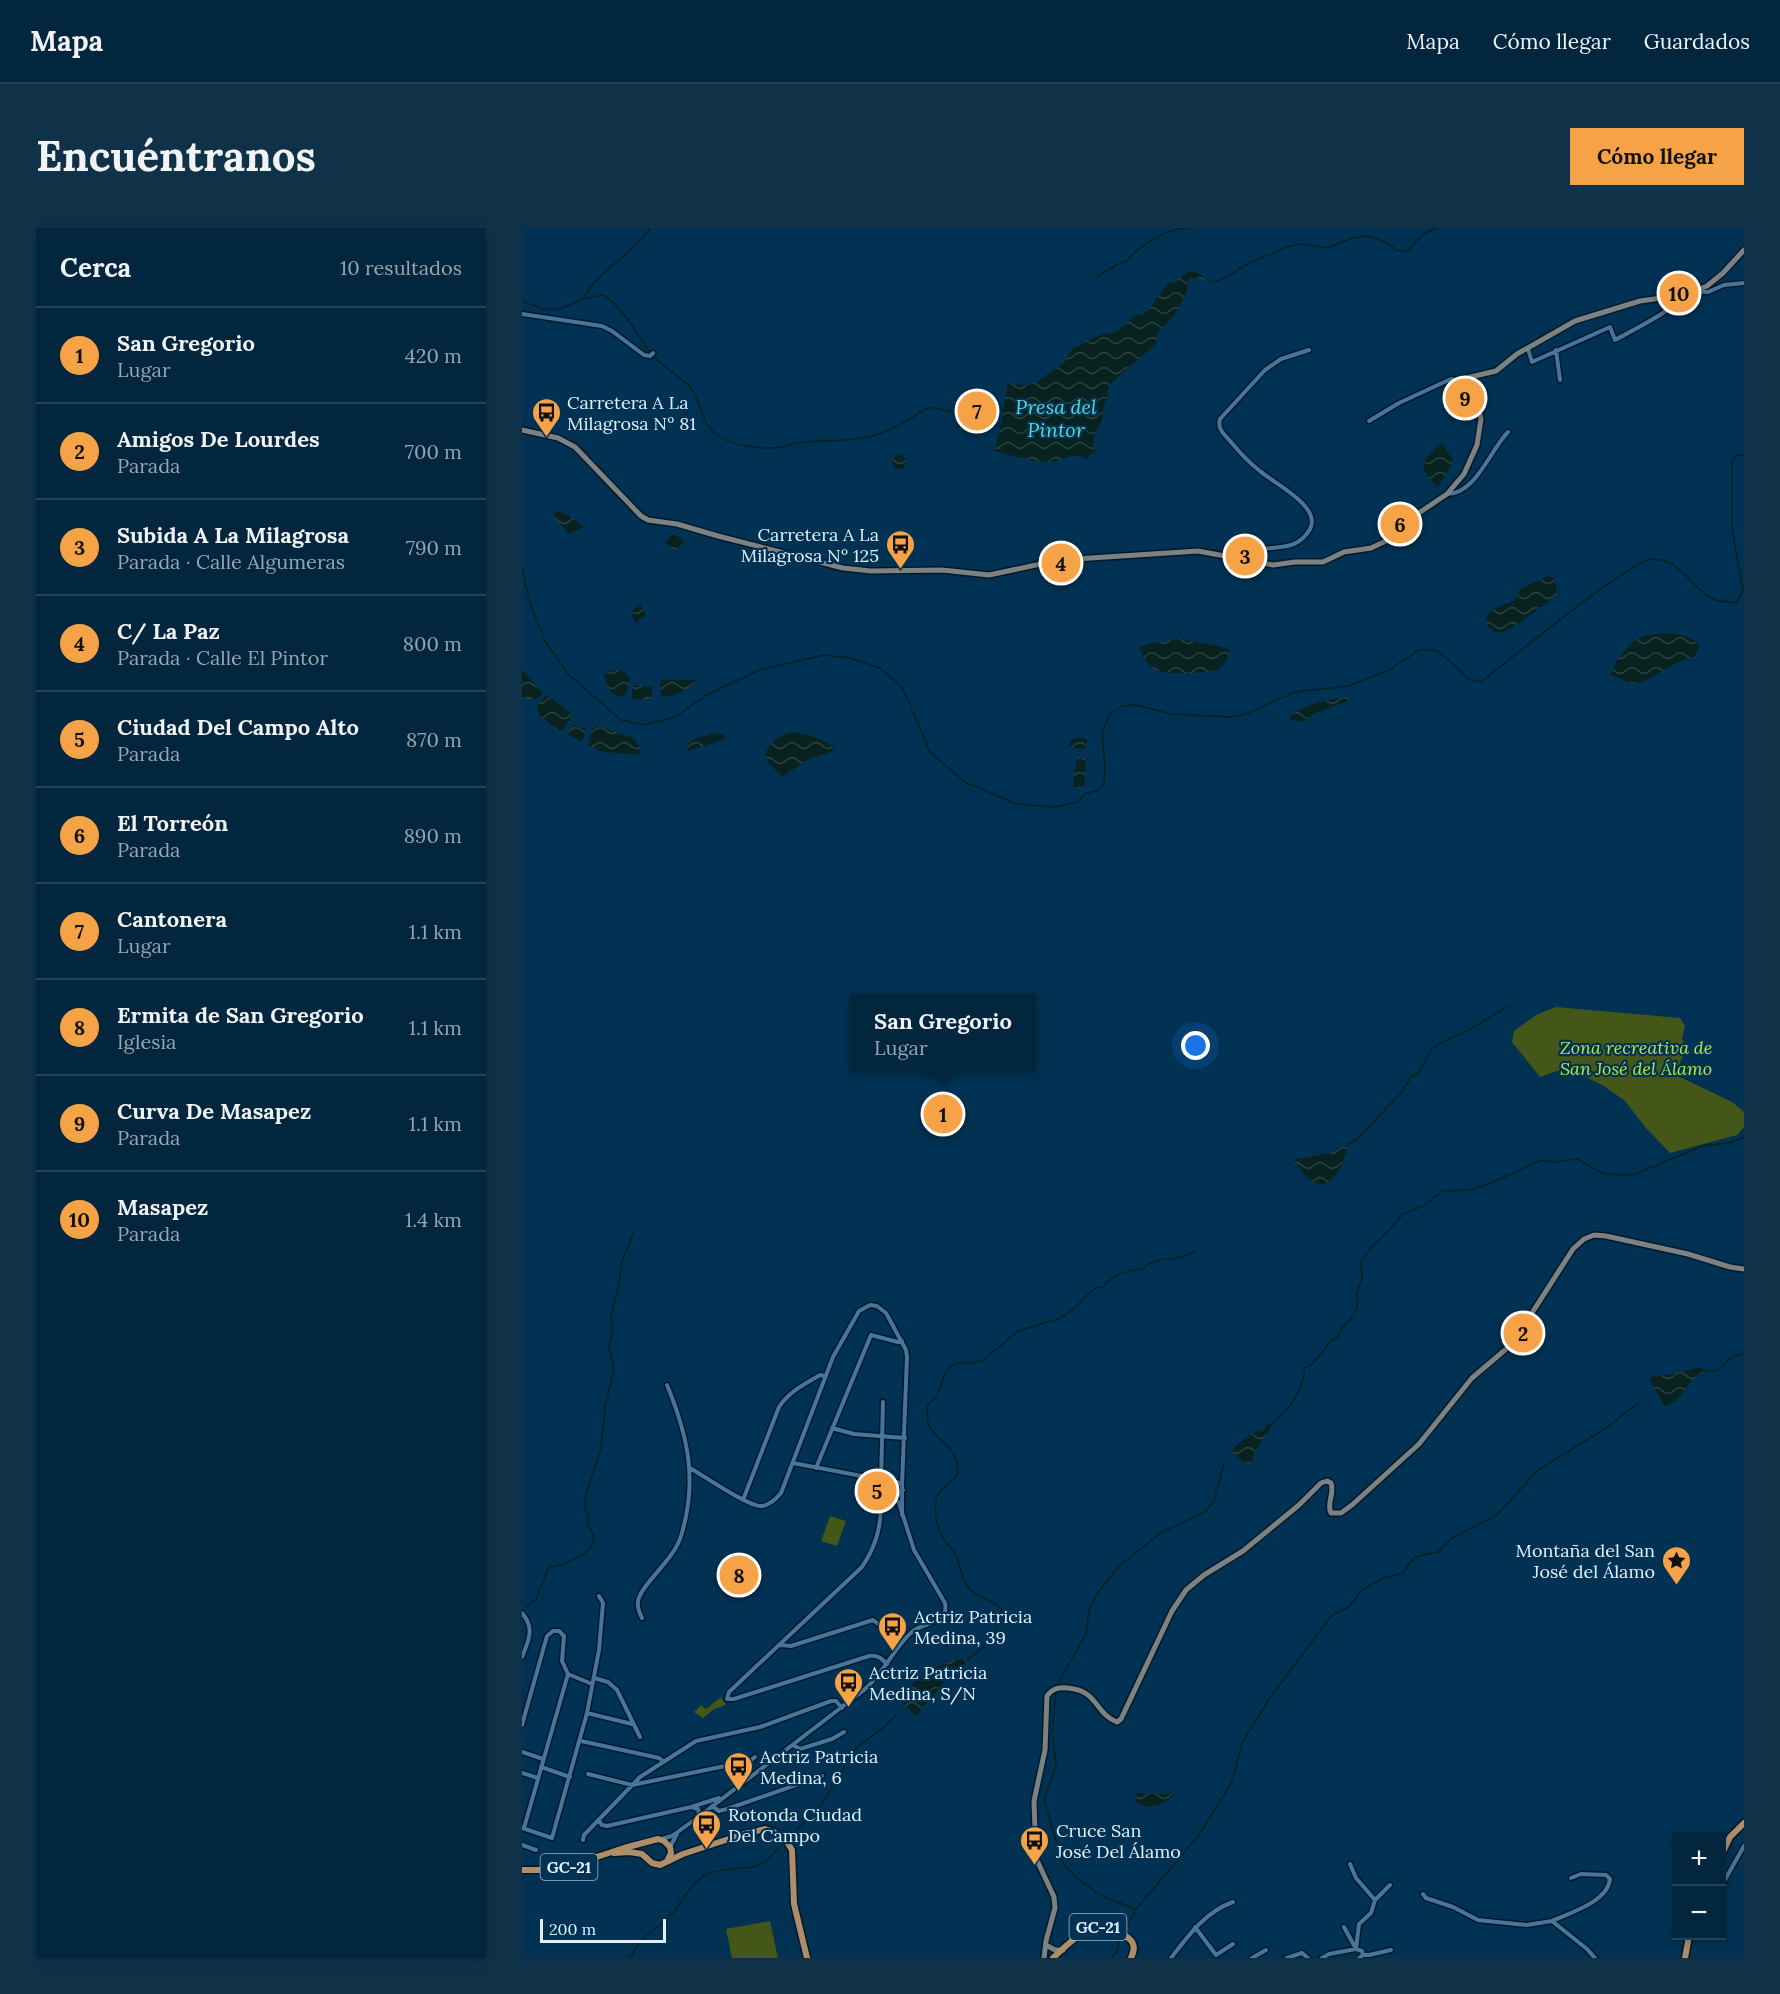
<!DOCTYPE html>
<html lang="es">
<head>
<meta charset="utf-8">
<style>
  body { margin:0; font-family:Lora,serif; background:#0f3249; color:#f1f3f6 }
  .controls { position:absolute; right:18px; bottom:18px; display:grid; overflow:hidden; border-radius:0px; box-shadow:0 3px 9px #0003 }
  .controls button { width:54px; height:54px; display:grid; place-items:center; padding:0; border:0; border-bottom:2px solid #234358; background:#01263e; color:#f1f3f6; font:30px sans-serif }
  .scale { position:absolute; left:18px; bottom:15px; width:126px; box-sizing:border-box; padding-left:6px; border:3px solid #e2f0fd; border-top:0; font-size:16px; line-height:21px; white-space:nowrap; color:#e2f0fd; -webkit-text-stroke:4px #013253; paint-order:stroke }
  .you { position:absolute; left:674px; top:818px; width:21px; height:21px; margin:-15px; border:4px solid #fff; border-radius:50%; background:#1a73e8; box-shadow:0 0 0 9px #1a73e833 }
  .badge { display:grid; place-items:center; width:39px; height:39px; border-radius:50%; background:#f6a247; color:#111; font-size:20px; font-weight:700 }
  .pin { position:absolute; translate:-50% -50%; border:3px solid #fff; box-shadow:0 2px 6px #0006 }
  .popup { position:absolute; left:328px; top:766px; width:186px; height:78px; box-sizing:border-box; display:grid; place-content:center; border-radius:0px; background:#01263e; filter:drop-shadow(0 2px 4px #0005); font-size:20px; white-space:nowrap; color:#96a5b0 }
  .popup b { font-size:22px; color:#f1f3f6 }
  .popup::after { content:''; position:absolute; left:50%; top:100%; margin-left:-12px; border:12px solid transparent; border-top-color:#01263e }
  .list { margin:0; padding:0; list-style:none }
  h2 { display:flex; justify-content:space-between; align-items:center; height:78px; margin:0; padding:0 24px; font-size:26px }
  h2 small { font-size:20px; font-weight:400; color:#96a5b0 }
  .list li { display:grid; grid-template-columns:39px 1fr auto; gap:18px; align-items:center; box-sizing:border-box; height:96px; padding:0 24px; border-top:2px solid #234358 }
  .list b { display:block; font-size:22px; white-space:nowrap }
  .list p { margin:0; font-size:20px; white-space:nowrap; color:#96a5b0 }
  .list em { font-size:20px; font-style:normal; color:#96a5b0 }
  .map { position:relative; flex:none; width:1222px; height:1730px; overflow:hidden; border-radius:0px }
  header { display:flex; align-items:center; gap:36px; box-sizing:border-box; height:84px; padding:0 30px; background:#01263e; border-bottom:2px solid #234358 }
  header strong { font-size:28px }
  nav { display:flex; gap:33px; margin-inline-start:auto; font-size:21px }
  .intro { display:flex; align-items:center; justify-content:space-between; box-sizing:border-box; height:144px; padding:0 36px }
  h1 { margin:0; font-size:42px }
  .button { padding:15px 27px; border-radius:0px; background:#f6a247; color:#111; font-size:21px; font-weight:700 }
  main { display:flex; gap:36px; padding:0 36px }
  aside { flex:1; background:#01263e; border-radius:0px; box-shadow:0 3px 9px #0003 }
  .map>svg:first-child { display:block }
</style>
</head>
<body>
<header>
<strong>Mapa</strong>
<nav><a>Mapa</a><a>Cómo llegar</a><a>Guardados</a></nav>
</header>
<div class="intro"><h1>Encuéntranos</h1><a class="button">Cómo llegar</a></div>
<main>
<aside>
<h2>Cerca<small>10 resultados</small></h2>
<ul class="list">
<li><span class="badge">1</span><div><b>San Gregorio</b><p>Lugar</p></div><em>420 m</em></li>
<li><span class="badge">2</span><div><b>Amigos De Lourdes</b><p>Parada</p></div><em>700 m</em></li>
<li><span class="badge">3</span><div><b>Subida A La Milagrosa</b><p>Parada · Calle Algumeras</p></div><em>790 m</em></li>
<li><span class="badge">4</span><div><b>C/ La Paz</b><p>Parada · Calle El Pintor</p></div><em>800 m</em></li>
<li><span class="badge">5</span><div><b>Ciudad Del Campo Alto</b><p>Parada</p></div><em>870 m</em></li>
<li><span class="badge">6</span><div><b>El Torreón</b><p>Parada</p></div><em>890 m</em></li>
<li><span class="badge">7</span><div><b>Cantonera</b><p>Lugar</p></div><em>1.1 km</em></li>
<li><span class="badge">8</span><div><b>Ermita de San Gregorio</b><p>Iglesia</p></div><em>1.1 km</em></li>
<li><span class="badge">9</span><div><b>Curva De Masapez</b><p>Parada</p></div><em>1.1 km</em></li>
<li><span class="badge">10</span><div><b>Masapez</b><p>Parada</p></div><em>1.4 km</em></li>
</ul>
</aside>
<div class="map">
<svg width="1222" height="1730" viewBox="0 0 1222 1730">
  <defs>
    <pattern id="water-waves" width="16" height="10" patternUnits="userSpaceOnUse" patternTransform="scale(1.5)"><rect width="16" height="10" fill="#07221f"/><path d="M0 5q4-4 8 0t8 0" fill="none" stroke="#2b4240"/></pattern>
  </defs>
  <rect width="100%" height="100%" fill="#013253"/>
  <!-- green -->
  <path fill="#445719" d="M 1034,779 L 1158,790 L 1163,798 L 1160,810 L 1164,822 L 1156,839 L 1156,848 L 1210,874 L 1222,884 L 1222,899 L 1215,907 L 1148,925 L 1124,900 L 1103,873 L 1082,858 L 1054,844 L 1035,843 L 1018,849 L 990,814 L 992,803 L 1014,787 Z
    M 308,1288 L 324,1293 L 315,1318 L 299,1313 Z
    M 199,1469 L 204,1477 L 192,1481 L 181,1490 L 172,1484 L 179,1477 L 184,1481 Z
    M 248,1693 L 256,1730 L 210,1730 L 204,1701 Z"/>
  <!-- water -->
  <path fill="url(#water-waves)" d="M 666,43 L 676,45 L 691,55 L 677,50 L 668,50 L 665,53 L 665,63 L 653,87 L 636,104 L 634,116 L 587,157 C 586,165 584,171 582,179 C 579,189 582,195 573,203 L 571,218 L 575,224 L 569,226 L 565,231 C 550,223 543,232 529,234 C 518,236 485,226 472,223 L 478,202 L 486,155 L 504,158 L 515,154 L 543,134 L 548,124 L 553,119 L 558,118 L 568,111 L 582,106 L 594,104 L 612,88 L 623,84 L 630,78 L 637,66 L 647,55 L 653,55 Z
    M 920,216 L 929,229 L 931,234 L 916,259 L 914,258 C 896,237 898,237 916,217 Z
    M370 234a7 7 0 1 1 14 0a7 7 0 1 1-14 0Z
    M 35,283 L 46,287 L 62,299 L 47,306 L 34,291 L 32,285 Z
    M 151,305 L 162,313 L 154,323 L 143,315 Z
    M 1026,348 L 1033,351 L 1035,366 C 1030,372 988,403 982,404 C 970,407 959,396 967,385 C 974,378 983,376 992,373 L 997,362 Z
    M 118,376 L 124,387 L 113,395 L 109,384 Z
    M 1137,405 C 1151,405 1169,406 1178,418 L 1171,430 L 1158,433 L 1124,452 L 1111,456 L 1089,447 C 1091,435 1104,420 1114,412 C 1119,408 1130,407 1137,405 Z
    M 659,411 C 672,414 697,417 708,422 C 706,428 705,435 699,439 C 689,446 646,447 635,442 C 625,438 622,429 617,420 L 625,416 Z
    M 0,442 L 21,465 L 15,471 L 3,471 L 0,469 Z
    M 92,442 L 100,442 L 108,450 L 105,466 L 99,469 L 90,465 L 81,447 Z
    M 140,452 L 174,452 C 168,462 154,467 142,469 L 139,467 L 138,456 Z
    M 111,457 L 130,459 L 130,472 L 109,471 Z
    M 23,468 L 26,468 L 49,485 L 50,488 L 41,502 L 37,503 L 17,487 L 15,479 Z
    M 824,469 L 828,472 L 792,486 L 780,494 L 768,492 L 768,489 C 783,476 804,472 824,469 Z
    M 52,497 L 64,501 L 60,514 L 45,506 Z
    M 76,498 L 112,510 L 117,519 L 118,526 C 110,527 81,524 75,522 C 72,520 69,518 66,517 L 70,501 Z
    M 270,504 C 285,506 300,510 312,520 L 311,523 L 287,531 L 260,549 L 247,535 L 243,526 C 249,513 256,508 270,504 Z
    M 194,505 L 203,507 L 201,512 L 166,523 L 165,516 L 173,511 Z
    M 559,510 L 565,512 L 564,521 L 551,520 L 547,517 L 550,511 Z
    M 555,529 L 564,531 L 562,560 L 551,559 Z
    M 826,916 C 824,929 812,963 794,955 C 785,952 777,939 771,932 L 812,924 Z
    M 1178,1139 L 1185,1143 C 1163,1148 1165,1172 1143,1178 L 1127,1152 L 1131,1148 C 1138,1150 1168,1141 1178,1139 Z
    M 750,1195 C 746,1207 731,1221 731,1232 L 726,1238 L 709,1223 C 718,1214 728,1204 741,1203 L 745,1197 Z
    M 446,1431 L 436,1444 L 422,1454 L 394,1488 L 377,1471 C 394,1449 418,1432 446,1431 Z
    M 615,1565 L 653,1566 C 643,1577 624,1584 613,1572 Z"/>
  <g fill="none" stroke-linecap="round" stroke-linejoin="round">
    <!-- stream -->
    <path stroke="#07221f" stroke-width="1.5" d="M 576,48 L 596,36 L 605,33 C 615,20 637,6 653,2 C 657,0 662,1 667,0
      M 691,55 L 713,44 L 727,35 L 768,18 L 780,16 L 805,20 L 830,10 L 845,8 L 859,12 L 875,22 L 885,23 L 901,6 L 914,0
      M 61,71 C 77,41 110,28 128,0
      M 0,73 L 21,81 L 38,81 L 61,71 L 81,67 C 102,80 113,103 127,123 C 136,136 156,147 168,159 C 177,170 178,184 185,196 C 197,218 237,222 260,219 C 267,218 274,214 282,214 C 304,212 328,214 350,208 C 371,203 389,190 407,179 L 426,183 L 460,197
      M 0,341 L 9,378 L 23,413 L 46,446 L 99,492 L 122,497 L 153,489 L 183,468 L 237,442 L 302,427 L 327,430 L 358,440 L 380,459 L 408,524 L 443,554 L 494,576 L 534,579 L 556,574 L 562,566 L 576,562 L 582,555 L 583,539 L 580,506 L 587,487 L 600,478 L 614,477 L 649,486 L 709,489 L 724,486 L 773,464 L 826,458 L 867,442 L 897,422 L 914,422 L 933,437 L 946,451 L 959,454 C 984,435 1109,331 1131,331 C 1158,331 1170,360 1191,371 C 1197,374 1207,374 1214,375 L 1221,363 L 1210,301 L 1210,234 L 1214,227 L 1222,227
      M 826,916 L 834,912 L 879,865 L 889,849 L 897,844 L 910,821 L 918,815 L 945,803 L 985,779
      M 1185,1143 C 1203,1145 1199,1135 1211,1129 C 1215,1127 1218,1127 1222,1126
      M 750,1195 C 770,1178 779,1167 783,1140 L 790,1136 L 809,1113 L 816,1109 L 819,1101 L 829,1091 L 835,1080 L 835,1064 L 840,1052 L 839,1034 L 850,1018 L 863,1007 L 881,986 L 901,978 L 921,963 L 948,962 L 964,957 L 1020,932 L 1032,934 L 1055,931 L 1082,946 L 1111,947 L 1181,918 L 1206,915 L 1222,910
      M 4,1379 L 14,1371 L 27,1339 L 42,1336 L 61,1327 L 70,1317 L 72,1307 L 66,1296 L 66,1288 L 63,1281 L 64,1265 L 79,1221 L 83,1178 L 92,1142 L 87,1119 L 91,1100 L 89,1087 L 97,1056 L 100,1033 L 112,1004
      M 446,1431 C 466,1419 474,1404 480,1382 C 471,1371 458,1371 449,1362 C 440,1353 439,1340 434,1328 C 431,1321 425,1317 421,1310 C 414,1299 410,1276 417,1265 C 426,1252 441,1253 434,1231 C 425,1207 400,1211 406,1176 L 414,1170 L 422,1148 L 428,1138 L 438,1135 L 451,1135 L 461,1132 L 496,1103 L 536,1091 L 552,1081 L 565,1067 L 574,1060 L 581,1059 C 591,1046 605,1042 620,1041 C 632,1031 640,1032 654,1030 C 660,1029 667,1026 674,1024
      M 536,1455 L 564,1406 L 567,1382 L 574,1367 L 597,1338 L 640,1304 L 683,1284 L 692,1273 L 702,1235
      M 534,1464 L 530,1505 L 534,1538 L 522,1572 L 541,1636 L 557,1652 L 580,1668 L 613,1681
      M 266,1609 L 283,1594 L 299,1577 L 333,1521 L 363,1498 L 374,1487
      M 599,1702 L 606,1698 L 614,1681 L 677,1607 L 710,1554 L 720,1515 L 747,1471 L 810,1387 L 827,1379 L 840,1362 L 862,1350 L 881,1345 L 892,1329 L 916,1324 L 930,1310 L 975,1287 L 1016,1242 L 1086,1199 L 1116,1175
      M 109,1730 C 119,1706 134,1703 149,1687 C 164,1672 164,1657 186,1646 C 204,1637 229,1645 244,1633 C 250,1628 255,1621 260,1615
      M 589,1730 L 596,1722 L 597,1712"/>
    <defs>
      <path id="street" d="M 1171,63 L 1186,64 L 1202,57 L 1222,55
        M 0,86 L 80,98 L 90,103 L 122,127 L 128,128 L 131,125
        M 1006,121 L 1010,134 L 1088,99 L 1093,112 C 1109,103 1153,82 1161,67
        M 1034,122 L 1038,152
        M 847,193 L 877,175 L 929,151 L 938,153
        M 925,266 C 954,266 968,222 986,204
        M 725,331 C 740,310 771,331 788,301 C 800,278 751,255 738,243 C 726,234 718,225 709,214 C 702,206 695,201 698,191 L 743,142 L 759,131 L 787,122
        M 310,1200 L 332,1206 L 383,1210
        M 271,1235 L 345,1249 L 358,1254
        M 168,1240 C 182,1248 228,1280 240,1278 C 248,1277 254,1271 259,1265 L 311,1129 L 337,1083 L 348,1077 L 355,1078 L 364,1085 L 384,1122 L 385,1129 L 380,1257 L 380,1287
        M 294,1240 L 349,1107 L 376,1114 L 380,1113
        M 348,1252 C 360,1263 355,1270 376,1268 L 381,1262
        M 359,1253 L 361,1174
        M 359,1253 L 375,1254 L 380,1257
        M 221,1272 L 257,1179 C 267,1164 282,1156 298,1147 L 303,1148
        M 0,1385 C 13,1400 7,1412 0,1429
        M 120,1390 C 117,1384 115,1379 116,1373 C 120,1355 152,1332 159,1308 C 176,1253 166,1208 145,1157
        M 258,1417 L 269,1418 L 351,1392 L 359,1398
        M 365,1436 C 359,1430 356,1427 347,1428 L 212,1471 L 205,1471 L 207,1464 L 340,1339 C 354,1318 359,1300 359,1274 L 360,1272 L 369,1268
        M 72,1450 L 86,1454 L 95,1462 L 118,1509
        M 65,1485 L 110,1496
        M 0,1497 L 25,1408 L 31,1403 L 37,1403 L 42,1408 L 40,1433 L 46,1446 L 70,1456
        M 59,1513 L 137,1530 L 141,1533
        M 271,1517 L 278,1521 L 310,1511 L 322,1504
        M 0,1524 L 21,1531
        M 19,1539 L 48,1549
        M 0,1545 L 16,1550
        M 66,1546 L 110,1557 L 228,1533 L 233,1529
        M 190,1578 L 197,1583 L 205,1581 L 300,1548
        M 169,1579 L 176,1581 L 177,1584 L 175,1589
        M 77,1593 L 80,1597 L 85,1598 L 169,1579 L 197,1570
        M 0,1600 L 30,1610 L 65,1485 L 77,1422 L 81,1375 L 77,1368
        M 2,1600 L 46,1446
        M 139,1611 L 150,1608 L 175,1590 L 342,1462 C 361,1446 374,1417 391,1403 C 403,1394 427,1396 423,1375 L 392,1322 L 377,1275 L 371,1268
        M 61,1612 L 62,1607 L 118,1549 L 174,1513 L 238,1499 L 309,1473 L 314,1473 L 320,1480
        M 0,1617 L 14,1622
        M 148,1619 L 155,1606
        M 828,1636 L 834,1650 L 853,1672
        M 1049,1650 L 1059,1646 L 1084,1647 L 1088,1651 C 1086,1674 1047,1685 1030,1693 L 1065,1721 L 1073,1730
        M 1200,1657 L 1222,1618
        M 901,1666 L 904,1670 L 931,1679 L 956,1692 L 1005,1697 L 1030,1693
        M 673,1699 L 694,1727 L 711,1716
        M 822,1699 L 834,1721 L 840,1723 L 841,1727 L 837,1730
        M 834,1721 L 837,1696 L 849,1685 L 853,1672 L 868,1657
        M 841,1727 L 847,1727 L 869,1722
        M 649,1730 C 666,1708 683,1684 711,1674
        M 730,1730 L 744,1722
        M 765,1730 L 780,1725 L 786,1730
        M 800,1730 L 807,1726 L 834,1721"/>
      <path id="secondary" d="M 0,202 L 36,210 L 53,219 L 119,288 L 126,292 L 155,296 L 196,308 L 321,340 L 349,343 L 420,342 L 467,347 L 538,332 L 676,323 L 751,337 L 773,334 L 801,334 L 822,324 L 849,320 L 864,313 L 882,295 L 925,266 L 942,246 L 955,217 L 959,191 L 957,182 L 937,158 L 938,153 L 944,150 L 974,143 L 995,126 L 1053,93 L 1118,73 L 1161,67 L 1185,58 L 1201,45 L 1222,22
        M 524,1717 L 533,1722 L 541,1722
        M 522,1730 L 524,1713 L 533,1680 L 532,1669 L 514,1630 L 512,1573 L 523,1522 L 525,1468 C 531,1460 537,1459 546,1460 C 577,1463 572,1485 595,1494 L 599,1491 L 650,1383 L 664,1362 L 682,1347 L 721,1323 L 777,1277 L 799,1255 L 805,1253 L 809,1255 C 813,1266 804,1275 809,1285 L 819,1285 L 830,1277 L 897,1216 L 950,1150 L 990,1116 L 1051,1021 L 1062,1011 L 1072,1007 L 1084,1008 L 1166,1026 L 1208,1039 L 1222,1041"/>
      <path id="primary" d="M 92,1625 L 107,1624 L 120,1626 L 130,1635 L 138,1637 L 161,1626 L 222,1606 L 243,1601 L 252,1604 L 265,1614 L 270,1622 L 272,1676 L 285,1730
        M 1200,1626 L 1208,1609 L 1222,1595
        M 0,1642 L 35,1642 L 102,1620 L 136,1611 L 142,1613 L 148,1619 L 149,1625 L 145,1633
        M 531,1730 C 542,1720 555,1706 569,1700 C 579,1697 608,1706 611,1716 C 613,1721 611,1725 609,1730
        M 1163,1730 L 1167,1708"/>
    </defs>
    <!-- street casing -->
    <use href="#street" stroke="#03192b" stroke-width="7"/>
    <!-- secondary casing -->
    <use href="#secondary" stroke="#03192b" stroke-width="8"/>
    <!-- primary casing -->
    <use href="#primary" stroke="#03192b" stroke-width="9"/>
    <!-- street -->
    <use href="#street" stroke="#48759a" stroke-width="4"/>
    <!-- secondary -->
    <use href="#secondary" stroke="#7b8281" stroke-width="5"/>
    <!-- primary -->
    <use href="#primary" stroke="#ad8e68" stroke-width="6"/>
  </g>
  <!-- icons -->
  <defs>
    <symbol id="bus-pin" viewBox="-11 -11 22 30"><path d="M0 17L-7.5 6A9.5 9.5 0 1 1 7.5 6Z" fill="#f6a247" stroke="#013253"/><path d="M-5-6H5V4H4V6H2V4H-2V6H-4V4H-5ZM-3.5-4V0h7V-4ZM-3.5 1.2v1.5H-2V1.2ZM2 1.2v1.5H3.5V1.2Z" fill="#111"/></symbol>
    <symbol id="sight-pin" viewBox="-11 -11 22 30"><path d="M0 17L-7.5 6A9.5 9.5 0 1 1 7.5 6Z" fill="#f6a247" stroke="#013253"/><path d="M0-6L1.8-2.2L6-1.7L2.9 1.2L3.7 5.4L0 3.3L-3.7 5.4L-2.9 1.2L-6-1.7L-1.8-2.2Z" fill="#111"/></symbol>
  </defs>
  <g fill-rule="evenodd">
    <use href="#bus-pin" x="8" y="168" width="33" height="45"/>
    <use href="#bus-pin" x="362" y="300" width="33" height="45"/>
    <use href="#sight-pin" x="1138" y="1316" width="33" height="45"/>
    <use href="#bus-pin" x="354" y="1382" width="33" height="45"/>
    <use href="#bus-pin" x="310" y="1438" width="33" height="45"/>
    <use href="#bus-pin" x="200" y="1522" width="33" height="45"/>
    <use href="#bus-pin" x="168" y="1580" width="33" height="45"/>
    <use href="#bus-pin" x="496" y="1596" width="33" height="45"/>
  </g>
  <g text-anchor="middle" dominant-baseline="central" stroke-width="4.5" stroke-linejoin="round" paint-order="stroke">
    <!-- shield labels -->
    <g fill="#013253" stroke="#9eb7ca" stroke-width="1.5">
      <rect x="18.5" y="1626" width="57" height="26" rx="4.5"/>
      <rect x="547.5" y="1686" width="57" height="26" rx="4.5"/>
    </g>
    <g font-size="16" font-weight="bold" fill="#e2f0fd">
      <text x="47" y="1639">GC-21</text>
      <text x="576" y="1699">GC-21</text>
    </g>
    <!-- poi labels -->
    <g font-size="18" fill="#e2f0fd" stroke="#013253" text-anchor="start">
      <text x="45" y="174">Carretera A La<tspan x="45" dy="21">Milagrosa Nº 81</tspan></text>
      <text x="357" y="306" text-anchor="end">Carretera A La<tspan x="357" dy="21">Milagrosa Nº 125</tspan></text>
      <text x="1133" y="1322" text-anchor="end">Montaña del San<tspan x="1133" dy="21">José del Álamo</tspan></text>
      <text x="392" y="1388">Actriz Patricia<tspan x="392" dy="21">Medina, 39</tspan></text>
      <text x="347" y="1444">Actriz Patricia<tspan x="347" dy="21">Medina, S/N</tspan></text>
      <text x="238" y="1528">Actriz Patricia<tspan x="238" dy="21">Medina, 6</tspan></text>
      <text x="206" y="1586">Rotonda Ciudad<tspan x="206" dy="21">Del Campo</tspan></text>
      <text x="534" y="1602">Cruce San<tspan x="534" dy="21">José Del Álamo</tspan></text>
    </g>
    <!-- park labels -->
    <g font-size="18" font-style="italic" fill="#b6e641" stroke="#013253">
      <text x="1114" y="819">Zona recreativa de<tspan x="1114" dy="21">San José del Álamo</tspan></text>
    </g>
    <!-- water labels -->
    <g font-size="20" font-style="italic" fill="#58d9ca" stroke="#013253">
      <text x="534" y="178">Presa del<tspan x="534" dy="23">Pintor</tspan></text>
    </g>
  </g>
</svg>
<div class="controls">
<button>+</button>
<button>−</button>
</div>
<div class="scale">200 m</div>
<div class="you"></div>
<div class="pin badge" style="left:421px;top:886px">1</div>
<div class="popup"><b>San Gregorio</b>Lugar</div>
<div class="pin badge" style="left:1001px;top:1105px">2</div>
<div class="pin badge" style="left:723px;top:328px">3</div>
<div class="pin badge" style="left:539px;top:335px">4</div>
<div class="pin badge" style="left:355px;top:1263px">5</div>
<div class="pin badge" style="left:878px;top:296px">6</div>
<div class="pin badge" style="left:455px;top:183px">7</div>
<div class="pin badge" style="left:217px;top:1347px">8</div>
<div class="pin badge" style="left:943px;top:170px">9</div>
<div class="pin badge" style="left:1157px;top:65px">10</div>
</div>
</main>
</body>
</html>
